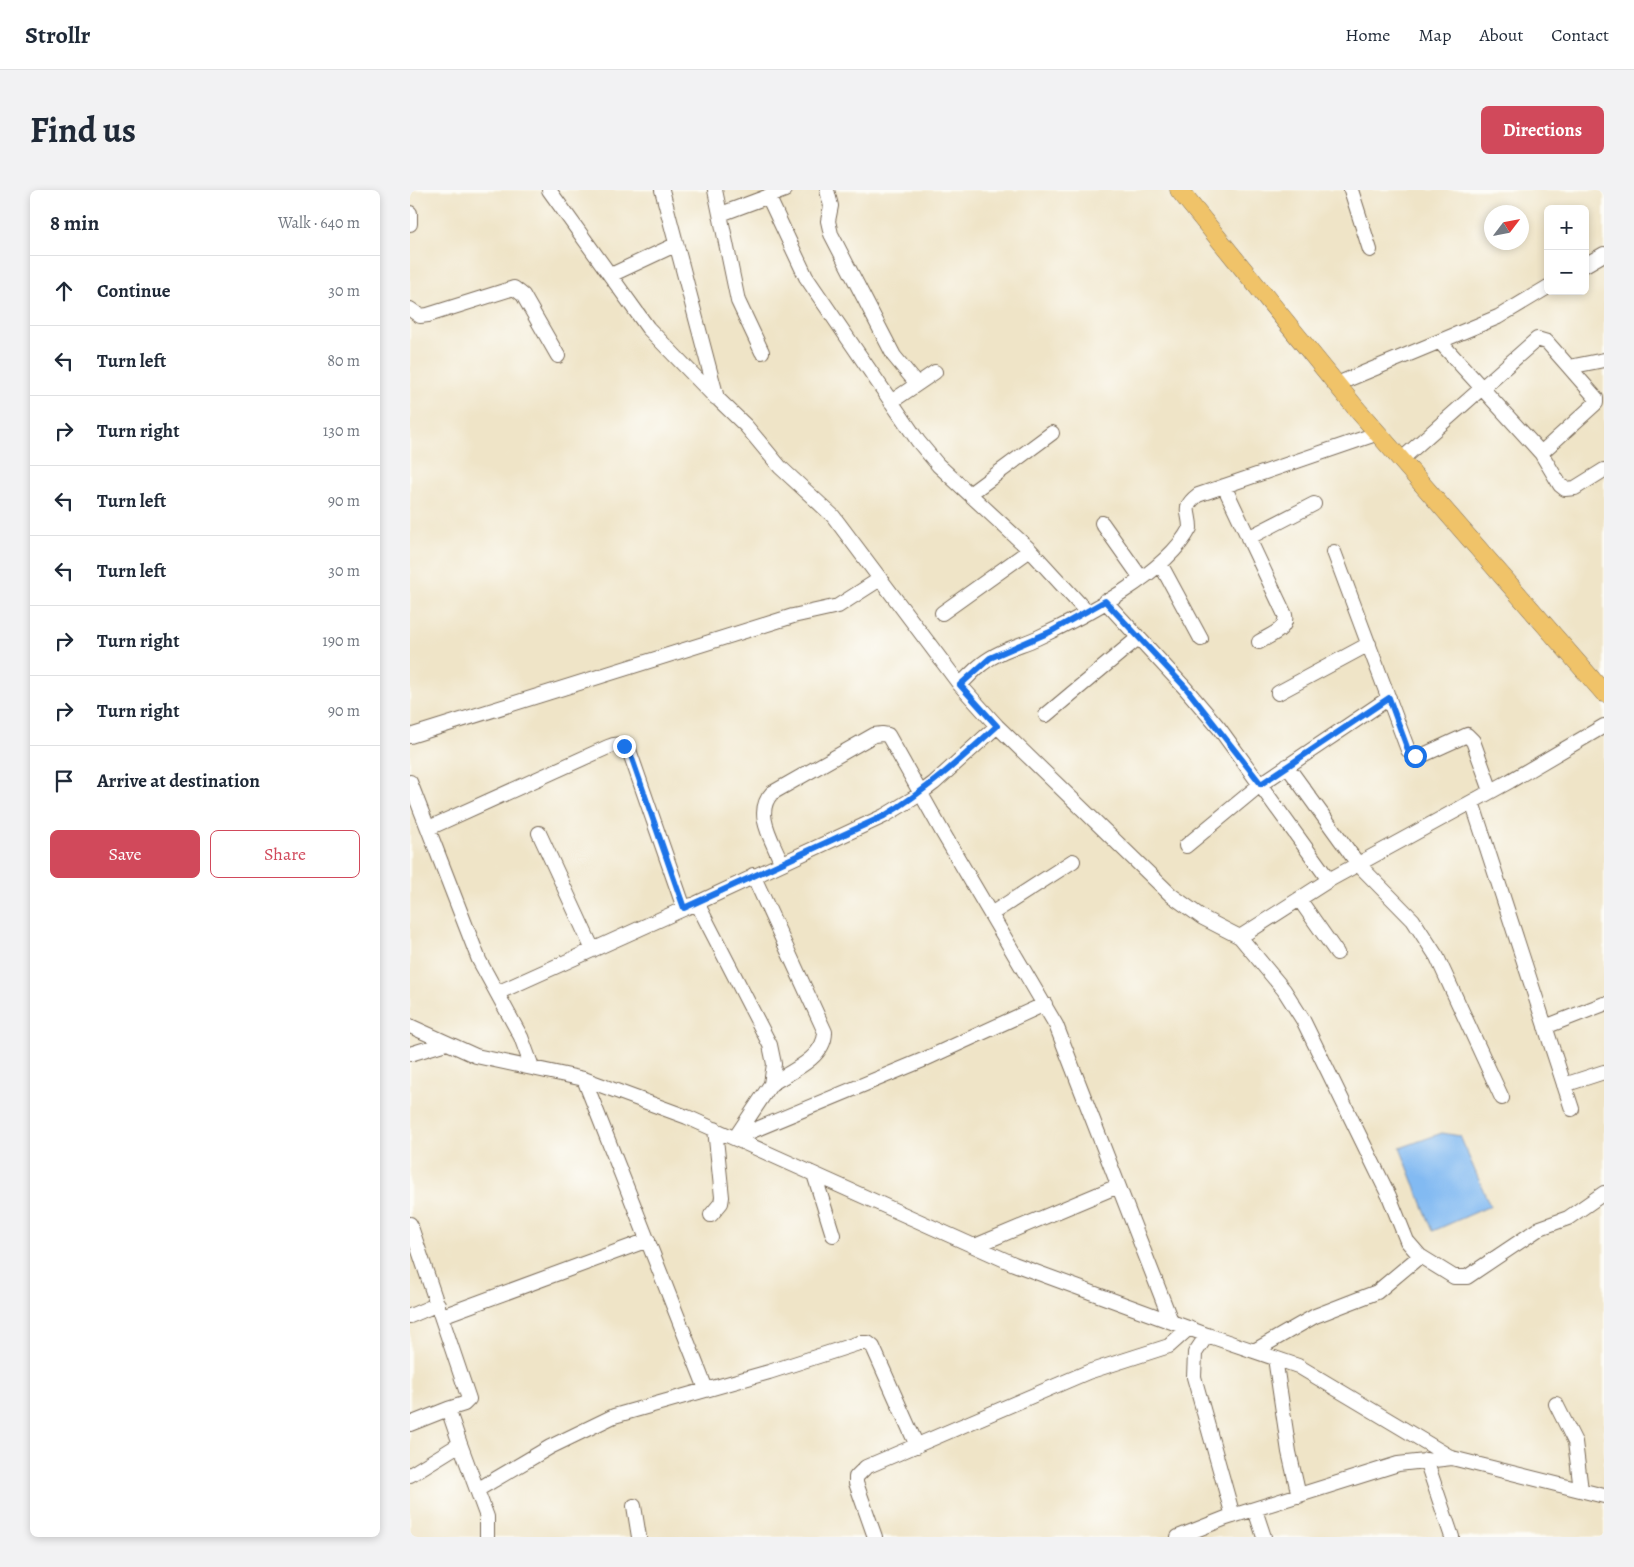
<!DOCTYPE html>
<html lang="en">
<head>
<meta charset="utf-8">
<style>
  body { margin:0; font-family:Alegreya,serif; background:#f2f2f3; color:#1f2937 }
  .controls { position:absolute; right:15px; top:15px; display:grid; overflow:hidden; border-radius:8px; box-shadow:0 2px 8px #0003 }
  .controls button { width:45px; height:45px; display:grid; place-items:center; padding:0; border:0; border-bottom:1px solid #e0e1e3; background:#fff; color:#1f2937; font:25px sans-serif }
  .compass { position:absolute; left:1074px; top:15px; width:45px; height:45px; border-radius:50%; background:#fff; box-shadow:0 2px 8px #0003; rotate:58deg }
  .stop { position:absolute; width:15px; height:15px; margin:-11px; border:4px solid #1a73e8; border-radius:50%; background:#fff }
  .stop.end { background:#1a73e8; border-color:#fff; box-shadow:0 1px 5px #0008 }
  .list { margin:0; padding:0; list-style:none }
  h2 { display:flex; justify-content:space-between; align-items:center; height:65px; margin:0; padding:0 20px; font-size:21px }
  h2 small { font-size:16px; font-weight:400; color:#747a83 }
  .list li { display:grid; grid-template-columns:32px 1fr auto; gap:15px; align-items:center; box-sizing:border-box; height:70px; padding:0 20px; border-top:1px solid #e0e1e3 }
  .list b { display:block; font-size:19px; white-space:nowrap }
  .list em { font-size:16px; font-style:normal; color:#747a83 }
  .actions { display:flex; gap:10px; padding:15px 20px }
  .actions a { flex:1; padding:11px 0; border:1px solid #d1495b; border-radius:8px; text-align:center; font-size:18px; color:#d1495b }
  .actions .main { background:#d1495b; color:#fff }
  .icon { flex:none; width:28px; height:28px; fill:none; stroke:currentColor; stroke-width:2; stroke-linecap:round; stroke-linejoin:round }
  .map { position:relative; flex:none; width:1194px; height:1347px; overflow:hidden; border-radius:8px }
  header { display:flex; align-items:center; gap:30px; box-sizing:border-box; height:70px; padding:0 25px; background:#fff; border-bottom:1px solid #e0e1e3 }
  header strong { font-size:24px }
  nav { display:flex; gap:28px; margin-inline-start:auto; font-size:18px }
  .intro { display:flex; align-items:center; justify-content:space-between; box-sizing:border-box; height:120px; padding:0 30px }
  h1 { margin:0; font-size:35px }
  .button { padding:12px 22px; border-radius:8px; background:#d1495b; color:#fff; font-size:18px; font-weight:700 }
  main { display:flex; gap:30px; padding:0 30px }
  aside { flex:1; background:#fff; border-radius:8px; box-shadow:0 2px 8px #0003 }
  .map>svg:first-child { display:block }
</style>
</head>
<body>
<header>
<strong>Strollr</strong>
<nav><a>Home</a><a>Map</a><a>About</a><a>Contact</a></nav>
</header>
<div class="intro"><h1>Find us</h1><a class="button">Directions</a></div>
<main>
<aside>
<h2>8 min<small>Walk · 640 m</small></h2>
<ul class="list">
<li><svg class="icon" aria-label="ahead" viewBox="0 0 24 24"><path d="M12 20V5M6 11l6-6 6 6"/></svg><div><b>Continue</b></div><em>30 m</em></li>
<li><svg class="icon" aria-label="left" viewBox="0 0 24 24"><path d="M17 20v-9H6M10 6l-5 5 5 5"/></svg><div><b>Turn left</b></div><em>80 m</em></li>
<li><svg class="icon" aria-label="right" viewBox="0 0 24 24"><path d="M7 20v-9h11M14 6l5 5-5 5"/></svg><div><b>Turn right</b></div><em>130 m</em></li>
<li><svg class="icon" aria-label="left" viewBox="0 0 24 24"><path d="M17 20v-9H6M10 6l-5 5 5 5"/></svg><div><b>Turn left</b></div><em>90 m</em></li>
<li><svg class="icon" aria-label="left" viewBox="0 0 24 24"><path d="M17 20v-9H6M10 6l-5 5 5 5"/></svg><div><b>Turn left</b></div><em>30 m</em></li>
<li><svg class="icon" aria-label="right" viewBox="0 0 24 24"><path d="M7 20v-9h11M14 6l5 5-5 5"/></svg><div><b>Turn right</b></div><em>190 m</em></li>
<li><svg class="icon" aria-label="right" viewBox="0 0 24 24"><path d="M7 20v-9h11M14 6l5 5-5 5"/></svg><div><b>Turn right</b></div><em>90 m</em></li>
<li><svg class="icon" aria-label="arrive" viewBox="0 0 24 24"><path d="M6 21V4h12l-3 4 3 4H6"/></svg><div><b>Arrive at destination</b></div></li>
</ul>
<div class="actions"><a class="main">Save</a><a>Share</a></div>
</aside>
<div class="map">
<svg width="1194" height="1347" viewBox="0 0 1194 1347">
  <rect width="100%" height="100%" fill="#fdfcf7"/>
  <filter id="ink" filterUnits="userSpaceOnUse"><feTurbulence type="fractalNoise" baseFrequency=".02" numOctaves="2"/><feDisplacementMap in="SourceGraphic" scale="10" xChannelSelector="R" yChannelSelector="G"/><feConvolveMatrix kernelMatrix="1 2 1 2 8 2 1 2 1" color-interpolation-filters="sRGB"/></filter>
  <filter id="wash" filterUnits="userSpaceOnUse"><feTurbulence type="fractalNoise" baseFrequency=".0096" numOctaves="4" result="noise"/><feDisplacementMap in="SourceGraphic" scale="20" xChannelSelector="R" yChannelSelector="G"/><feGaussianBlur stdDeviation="1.12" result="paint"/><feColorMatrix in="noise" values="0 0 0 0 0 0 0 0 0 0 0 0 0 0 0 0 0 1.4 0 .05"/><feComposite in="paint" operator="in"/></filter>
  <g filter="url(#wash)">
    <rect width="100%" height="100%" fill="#efe4c7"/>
    <!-- water -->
    <path fill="#82baf2" stroke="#5e7288" d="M 1032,943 L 1050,946 L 1080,1016 L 1023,1041 L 990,958 Z"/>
  </g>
  <g filter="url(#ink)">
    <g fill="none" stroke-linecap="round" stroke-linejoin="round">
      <defs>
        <path id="minor" d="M 139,0 L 238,138 L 306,208
          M 252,0 L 307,208 L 336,236 L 370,277 L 423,326 L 550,495 L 587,536 L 761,705 L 793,728 L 830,747 L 874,800 L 893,830 L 979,1006 L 997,1051 L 1010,1066 L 1044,1087 L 1057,1087 L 1130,1038 L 1158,1028 L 1194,1003
          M 305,0 L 328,111 L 352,162
          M 417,0 L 421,16 L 418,31 L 421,44 L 484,166 L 507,194
          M 941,0 L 960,60
          M 358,6 L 396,87 L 508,251 L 528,275 L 620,360 L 676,421
          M 0,23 L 0,34
          M 311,24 L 375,0
          M 1175,75 L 1194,64
          M 201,85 L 265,55
          M 0,119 L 10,126 L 18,125 L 104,98 L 113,105 L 148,166
          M 1030,152 L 1131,263 L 1150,295 L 1155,299 L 1165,298 L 1194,280
          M 927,194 L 1088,127 L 1138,97
          M 481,212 L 525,182
          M 1131,263 L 1186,213 L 1186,208 L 1159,177
          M 992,269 L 1127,149 L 1137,152 L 1159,177 L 1194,170
          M 814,296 L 875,425 C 878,440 860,445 849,452
          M 561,303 L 642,243
          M 692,333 L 731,388
          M 838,348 L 904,314
          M 924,362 L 998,560 L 1005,566 L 1011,566 L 1057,545 L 1063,551 L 1081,601
          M 751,375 L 791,449
          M 695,411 L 775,498 L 809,538 L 919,690
          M 532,423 L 620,360
          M 550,495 C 557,488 564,480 572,474 C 588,461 609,456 627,448 C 673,427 757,383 780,338 C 780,321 771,318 788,305 L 969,243
          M 868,503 L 959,454
          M 636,525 L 728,448
          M 0,546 L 383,426 L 428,416 L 470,389
          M 877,576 L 948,674 L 1003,730 L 1027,767 L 1092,908
          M 0,592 L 69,770 L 111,847 L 122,877
          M 1062,612 L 1162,919
          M 19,638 L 198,557 C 207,553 212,554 219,560 L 274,718
          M 129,643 L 183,760
          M 776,656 L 851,594 L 979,508
          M 371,672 C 363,651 343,623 362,603 L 464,545 L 472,544 L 478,545 L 533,643 L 646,835 L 761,1131
          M 343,685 L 415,842 C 415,868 380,882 361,894
          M 889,709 L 927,763
          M 581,724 L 663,671
          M 830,747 L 919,690 L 1100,591 L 1194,536
          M 87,803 L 282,715
          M 0,836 L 66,866 L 174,889 L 277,927 L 604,1074 L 797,1145 L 888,1176 L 1042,1268 L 1194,1306
          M 1135,837 L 1194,814
          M 0,864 L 36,853
          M 174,889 L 296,1199
          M 1154,895 L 1194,882
          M 325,948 L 361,894 L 364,874 L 360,855 L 287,713 L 474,626 L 504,608 L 524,593 L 587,536
          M 325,948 L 513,870 L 635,814
          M 404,984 L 423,1045
          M 301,1025 L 311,1013 L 312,1007 L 305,939
          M 0,1034 L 59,1209 L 54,1214 L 38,1219 L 50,1254 L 0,1285
          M 565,1056 L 708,996
          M 0,1126 L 28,1114
          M 32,1126 L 238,1050
          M 797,1145 L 785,1163 L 784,1187 L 823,1326
          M 844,1161 L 905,1126 L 967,1102 L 1010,1066
          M 865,1168 L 879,1262 L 889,1306
          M 1146,1214 L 1165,1252 L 1171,1300
          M 0,1234 L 38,1219
          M 50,1254 L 77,1327 L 77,1347
          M 1016,1270 L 1042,1347
          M 67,1300 L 140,1257 L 204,1226 L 359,1182 L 449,1153 L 458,1153 L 463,1157 L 507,1256
          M 224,1316 L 229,1347
          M 845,1320 L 854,1347
          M 465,1347 L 446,1293 L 446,1287 L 456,1277 L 678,1182 L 759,1156 L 779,1138
          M 768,1347 L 816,1328 L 988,1274 L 1042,1268"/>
        <path id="major" d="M 769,0 L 945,217 L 1194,503"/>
      </defs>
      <!-- minor casing -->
      <use href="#minor" stroke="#7a6b59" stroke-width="16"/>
      <!-- major casing -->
      <use href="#major" stroke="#7a6b59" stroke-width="19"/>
      <!-- minor -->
      <use href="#minor" stroke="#fff" stroke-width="14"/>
      <!-- major -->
      <use href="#major" stroke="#f0c369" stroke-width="18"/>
    </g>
  </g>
  <g fill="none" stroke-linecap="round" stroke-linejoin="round" filter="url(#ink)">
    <!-- route -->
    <path stroke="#1a73e8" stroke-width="6" d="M 214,556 L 219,560 L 274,718 L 474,626 C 516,601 551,569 587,536 L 550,495 L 580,468 L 640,442 L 695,411 L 776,498 L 851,594 L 979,508 L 998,560 L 1005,566"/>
  </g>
</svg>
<div class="controls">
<button>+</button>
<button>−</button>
</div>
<svg class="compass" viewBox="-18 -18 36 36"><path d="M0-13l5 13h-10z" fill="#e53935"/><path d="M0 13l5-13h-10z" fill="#747a83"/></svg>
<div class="stop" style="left:1005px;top:566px"></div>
<div class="stop end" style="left:214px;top:556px"></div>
</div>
</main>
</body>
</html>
